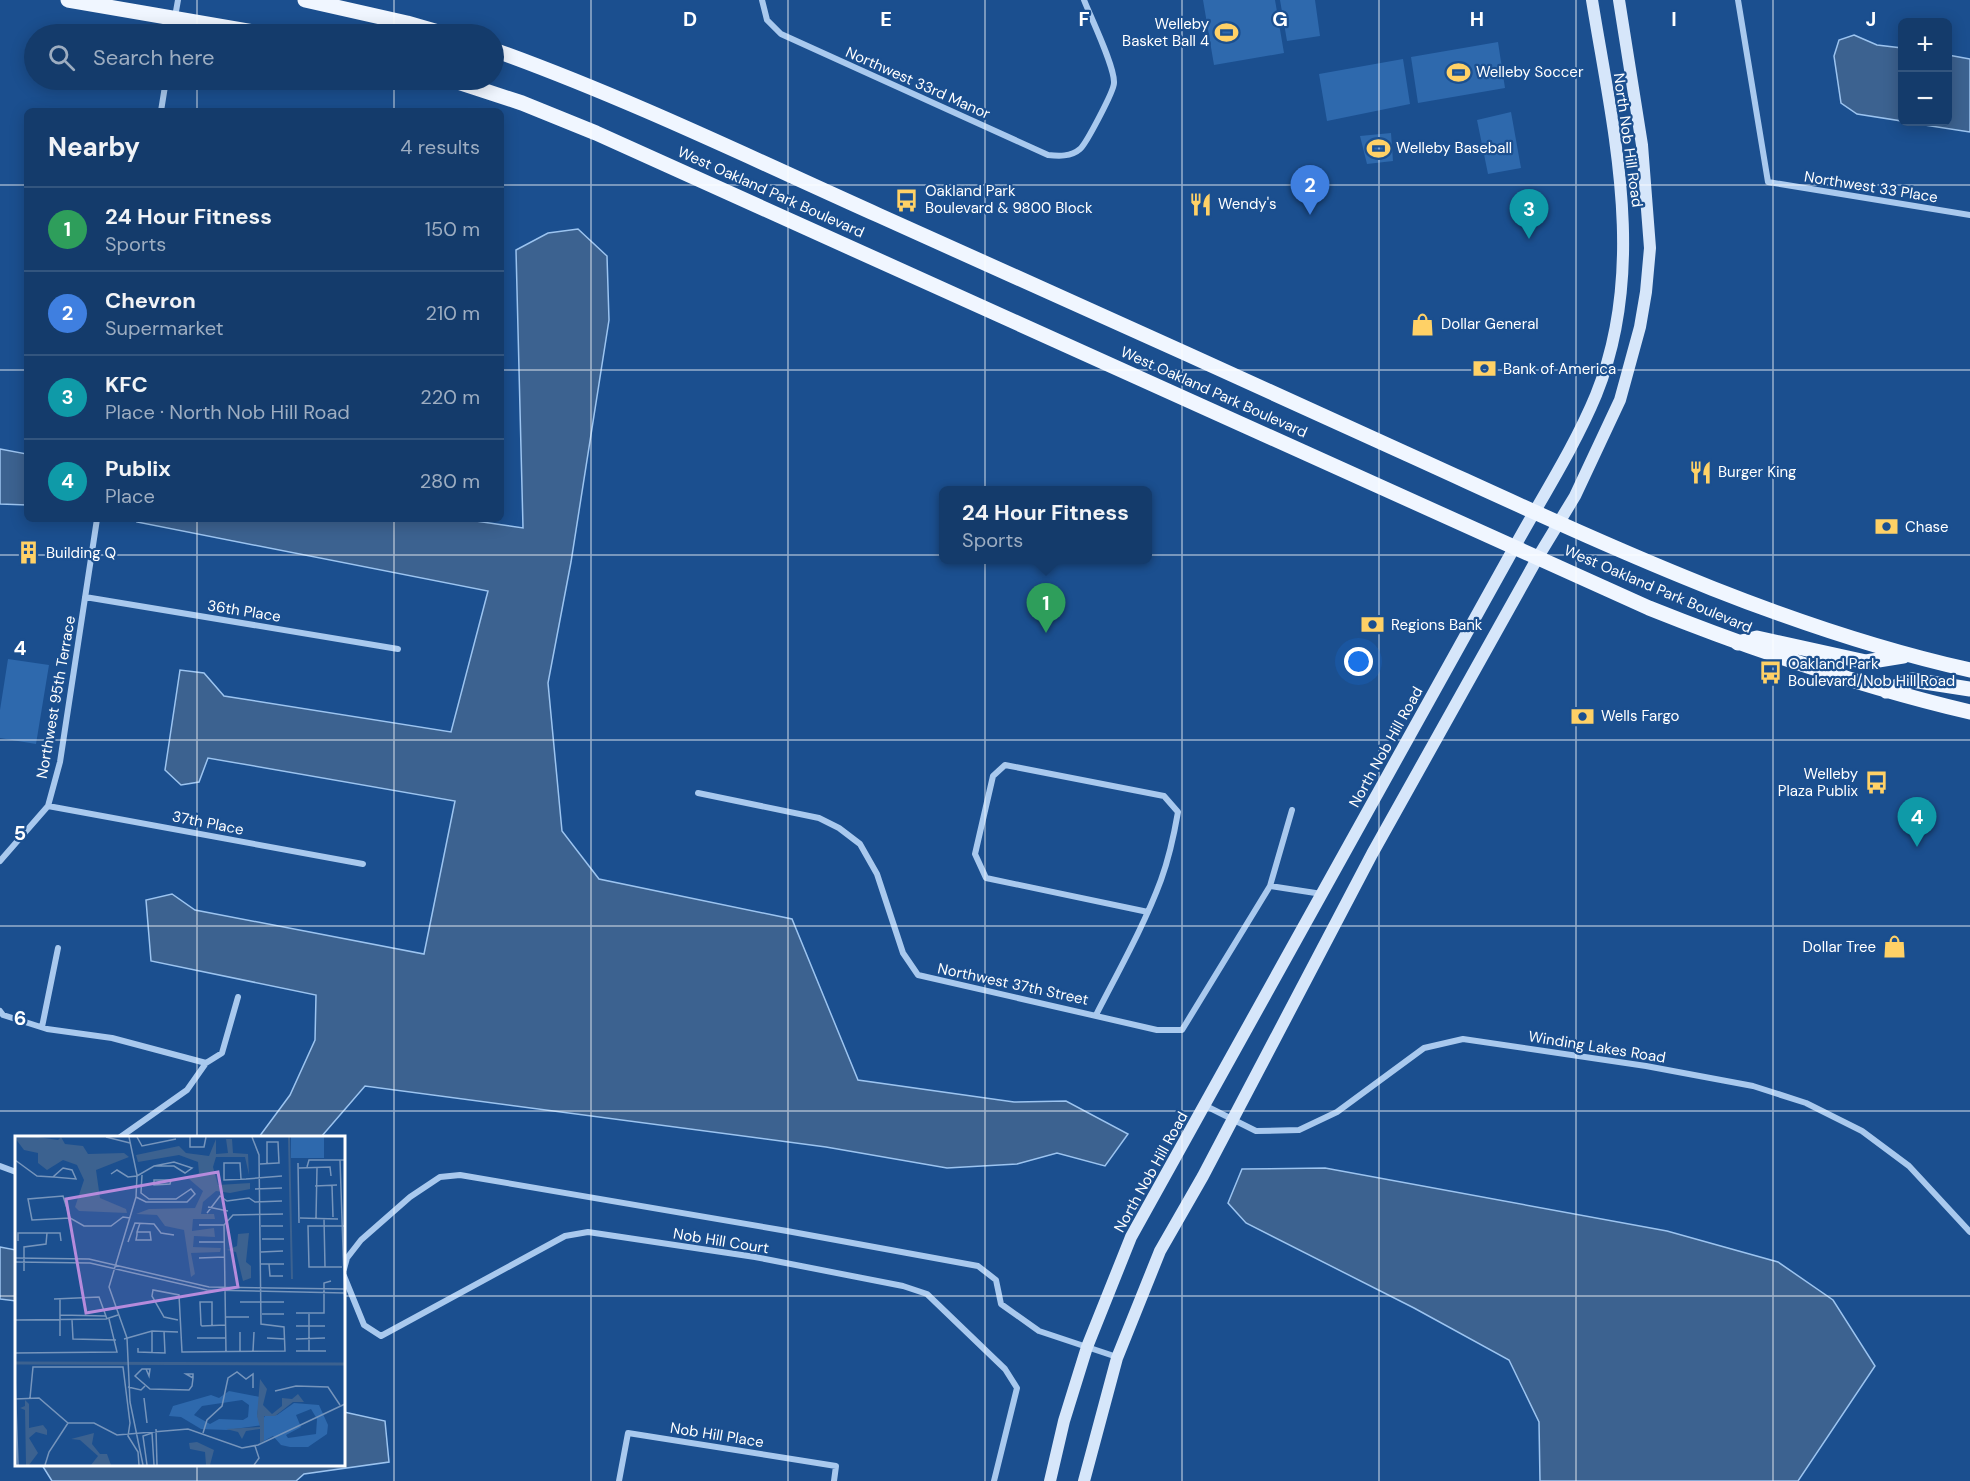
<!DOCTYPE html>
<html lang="en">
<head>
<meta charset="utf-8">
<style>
  body { margin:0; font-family:"DM Sans",sans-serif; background:#1d4271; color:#f1f3f6 }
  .controls { position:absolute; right:18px; top:18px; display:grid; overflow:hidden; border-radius:9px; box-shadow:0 3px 15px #0003 }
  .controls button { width:54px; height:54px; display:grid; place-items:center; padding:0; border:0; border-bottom:2px solid #33557e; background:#143b6b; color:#f1f3f6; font:30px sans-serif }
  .you { position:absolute; left:1359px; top:662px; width:21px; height:21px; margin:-15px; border:4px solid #fff; border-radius:50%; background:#1a73e8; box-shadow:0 0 0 9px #1a73e833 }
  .badge { display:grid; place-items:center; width:39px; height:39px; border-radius:50%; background:#8bbbb9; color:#fff; font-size:20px; font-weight:700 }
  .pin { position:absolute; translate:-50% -50px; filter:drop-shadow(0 2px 3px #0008) }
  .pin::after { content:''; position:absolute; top:32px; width:21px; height:18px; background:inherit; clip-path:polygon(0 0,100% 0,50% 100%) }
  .popup { position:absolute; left:939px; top:486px; width:213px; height:78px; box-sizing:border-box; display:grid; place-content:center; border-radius:9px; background:#143b6b; filter:drop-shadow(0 2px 4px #0005); font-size:20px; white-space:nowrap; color:#9dadc1 }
  .popup b { font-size:22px; color:#f1f3f6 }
  .popup::after { content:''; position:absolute; left:50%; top:100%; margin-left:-12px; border:12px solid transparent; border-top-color:#143b6b }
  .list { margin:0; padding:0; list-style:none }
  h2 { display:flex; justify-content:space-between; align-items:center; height:78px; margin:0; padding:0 24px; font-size:26px }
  h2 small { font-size:20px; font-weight:400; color:#9dadc1 }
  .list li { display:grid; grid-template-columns:39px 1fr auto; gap:18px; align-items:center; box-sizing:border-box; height:84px; padding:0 24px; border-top:2px solid #33557e }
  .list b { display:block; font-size:22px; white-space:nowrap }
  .list p { margin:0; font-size:20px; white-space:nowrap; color:#9dadc1 }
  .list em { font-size:20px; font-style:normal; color:#9dadc1 }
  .icon { flex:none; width:33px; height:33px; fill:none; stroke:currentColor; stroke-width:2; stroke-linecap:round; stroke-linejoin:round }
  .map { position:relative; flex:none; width:1970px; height:1481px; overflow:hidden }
  .search { position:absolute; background:#143b6b; box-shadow:0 3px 15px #0003; left:24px; top:24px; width:480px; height:66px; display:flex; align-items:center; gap:15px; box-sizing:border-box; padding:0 21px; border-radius:33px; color:#9dadc1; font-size:22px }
  .panel { position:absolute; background:#143b6b; box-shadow:0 3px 15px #0003; left:24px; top:108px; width:480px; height:414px; border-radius:9px }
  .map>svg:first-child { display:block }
</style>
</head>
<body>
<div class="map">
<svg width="1970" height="1481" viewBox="0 0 1970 1481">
  <rect width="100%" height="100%" fill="#1b4f8f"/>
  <!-- green -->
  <path fill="#2e69ad" d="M 1203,0 L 1275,0 L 1284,53 L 1214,65 Z
    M 1280,0 L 1315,0 L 1320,36 L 1287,41 Z
    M 1498,42 L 1505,88 L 1418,103 L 1411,57 Z
    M 1403,59 L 1410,104 L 1327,121 L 1319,74 Z
    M 1511,112 L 1521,168 L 1488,174 L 1477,120 Z
    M 1391,133 L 1393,161 L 1367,164 L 1360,136 Z
    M 8,659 L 49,665 L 36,744 L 0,738 L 0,710 Z"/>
  <!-- water -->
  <path fill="#3c6290" stroke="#9cc4f0" stroke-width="1.5" d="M 1854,35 L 1877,45 L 1902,48 L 1902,121 L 1857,114 L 1841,103 L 1834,56 L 1839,40 Z
    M 1948,55 L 1970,59 L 1970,132 L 1905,122 L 1948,122 Z
    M 578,229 L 607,256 L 609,320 L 571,562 L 548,683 L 562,831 L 599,879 L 792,919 L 858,1080 L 1014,1102 L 1066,1101 L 1128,1134 L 1105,1166 L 1057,1153 L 1017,1164 L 947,1168 L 826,1147 L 365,1086 L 321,1137 L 259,1137 L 290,1095 L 315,1040 L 316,995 L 151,961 L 146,900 L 172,894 L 195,910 L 424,954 L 455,801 L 208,758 L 199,782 L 181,785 L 165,770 L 180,670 L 204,673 L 224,696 L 451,732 L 488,591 L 137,522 L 138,519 L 462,519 L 523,528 L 516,250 L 548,233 Z
    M 0,449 L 27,454 L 27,505 L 0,504 Z
    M 1325,1168 L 1667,1231 L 1778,1262 L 1833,1300 L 1875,1366 L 1798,1481 L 1540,1481 L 1539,1422 L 1509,1360 L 1414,1308 L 1246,1223 L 1228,1203 L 1242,1169 Z
    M 0,1247 L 16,1250 L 16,1301 L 0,1299 Z
    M 344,1412 L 385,1421 L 389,1462 L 304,1474 L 296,1481 L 52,1481 L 42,1465 L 344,1464 Z"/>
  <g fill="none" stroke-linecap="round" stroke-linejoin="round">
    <!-- minor -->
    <path stroke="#a9c9ee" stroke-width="6" d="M 762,0 L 767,20 L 781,34 L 1048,155 C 1058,156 1071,157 1080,149 C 1086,144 1114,91 1114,83 C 1115,67 1091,18 1084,0
      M 1738,0 L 1768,182 L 1970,215
      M 172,34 L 178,0
      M 161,111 L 166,80
      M 85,597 L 398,649
      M 698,793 L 819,818 L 839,828 L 860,844 L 877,874 L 903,953 L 918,975 L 1157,1030 L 1182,1030 L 1270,886 L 1292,810
      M 48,806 L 363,864
      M 0,861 L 48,806 L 60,762 L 97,519
      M 1270,886 L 1322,894
      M 0,1011 L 3,1015 L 47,1029 L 112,1038 L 206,1063
      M 1096,1015 C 1119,970 1144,926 1161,880 C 1169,858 1174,835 1178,812 L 1164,796 L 1005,765 L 993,776 L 975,854 L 986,878 L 1148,912
      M 42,1027 L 58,948
      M 1204,1105 L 1256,1131 L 1299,1130 L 1337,1112 L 1424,1048 L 1463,1039 L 1646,1066 L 1753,1086 L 1806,1103 L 1862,1131 L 1909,1166 L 1970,1232
      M 119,1138 L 187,1090 L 206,1063 L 222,1053 L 238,997
      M 0,1166 L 16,1172
      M 344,1269 L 347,1258 L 361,1240 L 410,1197 L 440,1177 L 460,1175 L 787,1231 L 978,1266 L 996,1280 L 1001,1304 L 1039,1331 L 1117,1357
      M 344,1276 L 364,1325 L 381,1336 L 565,1236 L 588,1232 L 755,1257 L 903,1286 L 927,1294 L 1005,1369 L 1017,1388 L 994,1481
      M 619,1481 L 628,1433 L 836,1466 L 834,1481"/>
    <!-- secondary -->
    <path stroke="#d6e6fa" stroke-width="12" d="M 1050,1481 L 1064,1421 L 1087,1347 L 1131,1237 L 1514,548 C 1542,497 1574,448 1596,395 C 1648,267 1613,130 1592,0
      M 1084,1481 L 1117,1358 L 1160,1251 L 1203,1176 L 1372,854 L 1538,557 L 1575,496 L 1620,400 L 1640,327 L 1646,292 L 1650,248 L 1642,145 L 1619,0"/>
    <!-- primary -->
    <path stroke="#f0f6ff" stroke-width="15" d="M 68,0 L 265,34
      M 305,0 L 407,23 L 445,34
      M 494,50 C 625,97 751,158 878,215 C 1055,295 1231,373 1407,454 C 1590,537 1773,626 1970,670
      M 452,80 L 522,103 L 596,133 L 1649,608 C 1754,650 1860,686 1970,712
      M 1738,643 L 1757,638 L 1866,662 L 1903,656
      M 1886,691 L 1912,680 L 1970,689"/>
  </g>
  <!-- grid -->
  <path fill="none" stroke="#fff" stroke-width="1.5" stroke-opacity="0.55" d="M 197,0 L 197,34M 394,0 L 394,34M 591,0 L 591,1481M 788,0 L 788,1481M 985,0 L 985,1481M 1182,0 L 1182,1481M 1379,0 L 1379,1481M 1576,0 L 1576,1481M 1773,0 L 1773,1481M 197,80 L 197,111M 394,80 L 394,111M 0,185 L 27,185M 501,185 L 1970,185M 0,370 L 27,370M 501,370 L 1970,370M 197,519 L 197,1138M 394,519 L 394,1481M 0,555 L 1970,555M 0,740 L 1970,740M 0,926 L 1970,926M 0,1111 L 1970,1111M 0,1296 L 16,1296M 344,1296 L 1970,1296M 197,1464 L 197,1481"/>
  <!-- icons -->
  <defs>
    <symbol id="stadium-bare" viewBox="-9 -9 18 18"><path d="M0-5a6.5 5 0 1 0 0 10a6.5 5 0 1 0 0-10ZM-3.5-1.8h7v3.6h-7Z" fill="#ffd166" stroke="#1b4f8f" stroke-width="2.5" paint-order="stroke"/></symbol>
    <symbol id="bus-bare" viewBox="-9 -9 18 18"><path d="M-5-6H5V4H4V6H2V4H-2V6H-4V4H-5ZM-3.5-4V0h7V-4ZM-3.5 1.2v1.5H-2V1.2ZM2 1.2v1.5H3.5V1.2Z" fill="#ffd166" stroke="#1b4f8f" stroke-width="2.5" paint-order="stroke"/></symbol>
    <symbol id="restaurant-bare" viewBox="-9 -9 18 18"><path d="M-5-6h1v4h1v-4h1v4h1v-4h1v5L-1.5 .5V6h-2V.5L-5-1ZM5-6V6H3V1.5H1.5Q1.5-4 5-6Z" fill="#ffd166" stroke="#1b4f8f" stroke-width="2.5" paint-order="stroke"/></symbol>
    <symbol id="shop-bare" viewBox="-9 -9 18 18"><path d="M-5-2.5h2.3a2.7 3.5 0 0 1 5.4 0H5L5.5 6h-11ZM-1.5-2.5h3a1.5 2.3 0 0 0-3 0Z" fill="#ffd166" stroke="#1b4f8f" stroke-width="2.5" paint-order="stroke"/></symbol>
    <symbol id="bank-bare" viewBox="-9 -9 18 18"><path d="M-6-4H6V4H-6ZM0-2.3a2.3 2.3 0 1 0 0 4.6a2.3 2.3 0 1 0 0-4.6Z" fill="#ffd166" stroke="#1b4f8f" stroke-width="2.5" paint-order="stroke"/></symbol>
    <symbol id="building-bare" viewBox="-9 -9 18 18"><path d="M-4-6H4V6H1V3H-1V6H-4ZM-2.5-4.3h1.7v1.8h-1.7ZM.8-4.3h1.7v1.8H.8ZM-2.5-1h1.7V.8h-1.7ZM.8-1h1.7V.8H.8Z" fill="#ffd166" stroke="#1b4f8f" stroke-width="2.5" paint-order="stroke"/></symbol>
  </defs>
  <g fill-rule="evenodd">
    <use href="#stadium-bare" x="1210" y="16" width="33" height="33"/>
    <use href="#stadium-bare" x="1442" y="56" width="33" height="33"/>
    <use href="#stadium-bare" x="1362" y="132" width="33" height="33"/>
    <use href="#bus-bare" x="890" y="184" width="33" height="33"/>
    <use href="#restaurant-bare" x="1184" y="188" width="33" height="33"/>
    <use href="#shop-bare" x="1406" y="308" width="33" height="33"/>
    <use href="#bank-bare" x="1468" y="352" width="33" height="33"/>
    <use href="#restaurant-bare" x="1684" y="456" width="33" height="33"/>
    <use href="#bank-bare" x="1870" y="510" width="33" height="33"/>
    <use href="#building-bare" x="12" y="536" width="33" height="33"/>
    <use href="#bank-bare" x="1356" y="608" width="33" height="33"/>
    <use href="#bus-bare" x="1754" y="656" width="33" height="33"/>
    <use href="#bank-bare" x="1566" y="700" width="33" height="33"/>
    <use href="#bus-bare" x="1860" y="766" width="33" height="33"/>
    <use href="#shop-bare" x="1878" y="930" width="33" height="33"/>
  </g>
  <g text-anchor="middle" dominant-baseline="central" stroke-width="4.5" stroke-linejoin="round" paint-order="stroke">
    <!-- poi labels -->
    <g font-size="15" fill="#fff" stroke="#1b4f8f" text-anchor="start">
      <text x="1209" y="24" text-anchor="end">Welleby<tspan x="1209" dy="17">Basket Ball 4</tspan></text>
      <text x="1476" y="72">Welleby Soccer</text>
      <text x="1396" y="148">Welleby Baseball</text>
      <text x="925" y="191">Oakland Park<tspan x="925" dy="17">Boulevard &amp; 9800 Block</tspan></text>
      <text x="1218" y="204">Wendy's</text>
      <text x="1441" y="324">Dollar General</text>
      <text x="1503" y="369">Bank of America</text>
      <text x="1718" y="472">Burger King</text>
      <text x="1905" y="527">Chase</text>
      <text x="46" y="553">Building Q</text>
      <text x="1391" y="625">Regions Bank</text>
      <text x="1788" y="664">Oakland Park<tspan x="1788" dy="17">Boulevard/Nob Hill Road</tspan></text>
      <text x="1601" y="716">Wells Fargo</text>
      <text x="1858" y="774" text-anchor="end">Welleby<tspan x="1858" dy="17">Plaza Publix</tspan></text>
      <text x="1876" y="947" text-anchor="end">Dollar Tree</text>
    </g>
    <!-- street labels -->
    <g font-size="15" fill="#fff" stroke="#1b4f8f">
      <text transform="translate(918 83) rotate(24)">Northwest 33rd Manor</text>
      <text transform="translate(1628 140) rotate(82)">North Nob Hill Road</text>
      <text transform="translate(1871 187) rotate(9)">Northwest 33 Place</text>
      <text transform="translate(771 192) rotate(24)">West Oakland Park Boulevard</text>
      <text transform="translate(1214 392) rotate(24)">West Oakland Park Boulevard</text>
      <text transform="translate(1658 589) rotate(23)">West Oakland Park Boulevard</text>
      <text transform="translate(244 611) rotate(9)">36th Place</text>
      <text transform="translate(56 697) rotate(-80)">Northwest 95th Terrace</text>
      <text transform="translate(1386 747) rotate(-61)">North Nob Hill Road</text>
      <text transform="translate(208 823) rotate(11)">37th Place</text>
      <text transform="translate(1013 984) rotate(12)">Northwest 37th Street</text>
      <text transform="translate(1597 1047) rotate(9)">Winding Lakes Road</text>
      <text transform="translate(1151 1172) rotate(-61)">North Nob Hill Road</text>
      <text transform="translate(721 1241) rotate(9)">Nob Hill Court</text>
      <text transform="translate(717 1435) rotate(9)">Nob Hill Place</text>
    </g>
  </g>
  <!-- overview -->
  <g transform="translate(15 1136)">
    <rect width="330" height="330" fill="#1b4f8f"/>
    <path d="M 276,1 L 309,1 L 309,22 L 276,22 ZM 214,255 L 245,261 L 242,279 L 245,287 L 250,280 L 262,279 L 279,267 L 304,269 L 313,289 L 312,298 L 293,311 L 275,311 L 266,309 L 258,300 L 249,305 L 248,289 L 212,294 L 186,293 L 166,281 L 154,280 L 158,270 L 196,259 L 204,262 ZM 227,264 L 234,269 L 233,281 L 228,284 L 204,283 L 195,288 L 179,279 L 187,270 ZM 296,273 L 302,283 L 301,298 L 273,302 L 271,299 L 286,291 L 281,279 Z" fill="#2e69ad" fill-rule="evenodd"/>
    <path d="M 23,1 L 43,4 L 46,1 L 50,8 L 68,10 L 73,18 L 109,17 L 114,21 L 81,34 L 85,62 L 111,73 L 112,77 L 64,75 L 60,71 L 69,44 L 62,29 L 48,24 L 32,34 L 23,27 L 23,17 L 9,14 L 0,2 ZM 273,1 L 275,1 L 278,143 L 276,143 ZM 201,3 L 201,18 L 213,17 L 211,3 L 217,3 L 218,17 L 233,18 L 234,39 L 230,21 L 201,21 L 198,31 L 203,49 L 235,47 L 235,53 L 215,57 L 201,55 L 188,66 L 186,78 L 199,78 L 200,83 L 178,83 L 177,95 L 199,92 L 200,101 L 179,100 L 178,111 L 206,112 L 205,116 L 176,117 L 180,138 L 176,141 L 169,94 L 150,90 L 142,79 L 121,78 L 134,73 L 180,72 L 188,55 L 174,43 L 184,37 L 183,26 L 164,19 L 123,26 L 121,19 L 164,10 L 171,17 L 194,20 ZM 234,97 L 231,126 L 236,130 L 236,142 L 228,145 L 221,116 L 212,114 L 222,110 L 223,98 ZM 245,243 L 252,253 L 248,269 L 257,278 L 267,270 L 267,262 L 277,263 L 283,258 L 289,266 L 278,266 L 260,280 L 249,280 L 249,305 L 245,307 L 245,293 L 231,295 L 227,303 L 223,296 L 211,293 L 245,291 L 242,280 ZM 10,264 L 14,268 L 14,292 L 28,289 L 32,294 L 32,299 L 21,296 L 14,302 L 23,317 L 14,329 L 11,329 L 10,274 L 5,272 L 10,270 ZM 79,297 L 77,308 L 85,318 L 92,318 L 96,329 L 70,329 L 76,329 L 83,320 L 65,304 L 56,303 ZM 182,306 L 199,314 L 195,329 L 191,329 L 190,316 L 175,313 L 174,307 Z" fill="#3c6290"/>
    <path fill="none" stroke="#3c6290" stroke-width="3" d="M 0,227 L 330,228"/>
    <path fill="none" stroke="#7695bc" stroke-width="1.5" d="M 91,1 L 115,7M 114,1 L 122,39 L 121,61 L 94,151 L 112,202 L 115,266 L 128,329M 122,1 L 127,10 L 161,3M 175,1 L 175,11 L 189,11 L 191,1M 0,24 L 22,40 L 38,41M 325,24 L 330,171M 283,27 L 284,87M 245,28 L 263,27 L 264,27 L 263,6 L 252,6 L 252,28M 292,31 L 294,24 L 330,24M 48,32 L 57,34 L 61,43 L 38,41 ZM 284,32 L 315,31 L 316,40M 96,38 L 102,34 L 113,41 L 122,40 L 139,30 L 159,30 L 170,37 L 177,32 L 159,26 L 139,30M 330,41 L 330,72M 226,43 L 225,27 L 209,27 L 209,44 L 231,43 L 267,40M 139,44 L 156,44 L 155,48 L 139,49 ZM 300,50 L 322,49M 317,50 L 318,81M 240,53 L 267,52M 121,61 L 131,66 L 172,66 L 180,58 L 176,53 L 161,63 L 134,63 L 126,57 L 127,39M 193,71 L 213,75M 192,77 L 205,60 L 212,65 L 234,62 L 240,66 L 267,65M 55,82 L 17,84 L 13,63 L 48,60 L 55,82 L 69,90 L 96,90 L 108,81 L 115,82M 285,82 L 323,83M 301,82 L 302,32M 309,83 L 310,131M 184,89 L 209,89M 246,90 L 268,90M 122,96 L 135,96 L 136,104 L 121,104 L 122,99 L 122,96 L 125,87M 247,103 L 269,103M 3,105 L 3,97 L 45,97 L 46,105M 113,106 L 120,87 L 139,88 L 146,97 L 159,99M 184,106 L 209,106M 246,116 L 268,115M 0,122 L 74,123 L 194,151 L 330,153M 184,122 L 209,121M 0,126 L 75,127 L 192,154 L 330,157M 246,128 L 269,128M 254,128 L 255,140 L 268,140M 327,131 L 294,131 L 293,90 L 330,90M 9,135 L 9,111 L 31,108 L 32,97M 39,163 L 84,161 L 92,183M 45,163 L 45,200M 225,166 L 269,166M 281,177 L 309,177 L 309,147 L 316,145M 247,178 L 269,178M 294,178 L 294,215M 45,179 L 91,180M 210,181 L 234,181M 0,184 L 91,183 L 103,179M 57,184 L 58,203 L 101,204M 163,184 L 149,181 L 137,160 L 138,154 L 164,159 L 167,216 L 270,215 L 269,191 L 246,188 L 244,19 L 237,1M 197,190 L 197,166 L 185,166 L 186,189 L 187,190 L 210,189M 281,190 L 310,190M 137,195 L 137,216M 225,196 L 225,215M 182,202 L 210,202M 252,202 L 270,203M 109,203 L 137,195 L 163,196M 281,203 L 310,202M 123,212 L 123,216 L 150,217 L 149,195M 238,215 L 239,196M 281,215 L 311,215M 211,216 L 209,89 L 218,79 L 268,78M 0,217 L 102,216 L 94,183M 131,233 L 134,240 L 135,233 L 127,233 L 120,240 L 135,253 L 174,254 L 177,250 L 178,242 L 178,238 L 171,238 L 178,242M 0,239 L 3,329M 113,251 L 126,254 L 130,250M 260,255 L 281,250 L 313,251 L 325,269M 15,262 L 18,231 L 108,231 L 115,287 L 113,300 L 123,316 L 124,329M 129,262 L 132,287M 0,263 L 24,262 L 53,287 L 79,287 L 102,299 L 173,293 L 227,312 L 243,309 L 330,268M 141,293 L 142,329M 188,297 L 192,284 L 207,270 L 213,242 L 222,236 L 231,243 L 238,238 L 238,252M 30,329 L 34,316 L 53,287M 132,329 L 128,300 L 137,297 L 139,329M 239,329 L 244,322 L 240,310"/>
    <path fill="#b68bdc" fill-opacity="0.15" stroke="#b68bdc" stroke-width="3" d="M 203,36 L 223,151 L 71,177 L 51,63 Z"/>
    <rect width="330" height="330" fill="none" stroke="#fff" stroke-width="3"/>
  </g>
  <g font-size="20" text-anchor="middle" font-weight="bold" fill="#fff" stroke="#1b4f8f" stroke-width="4.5" stroke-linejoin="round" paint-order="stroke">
    <text x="690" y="26">D</text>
    <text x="886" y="26">E</text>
    <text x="1084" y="26">F</text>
    <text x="1280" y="26">G</text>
    <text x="1477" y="26">H</text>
    <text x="1674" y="26">I</text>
    <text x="1871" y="26">J</text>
    <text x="20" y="655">4</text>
    <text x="20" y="840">5</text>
    <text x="20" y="1025">6</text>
  </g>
</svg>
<div class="controls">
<button>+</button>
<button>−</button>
</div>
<div class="you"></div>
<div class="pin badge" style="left:1046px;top:633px;background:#2e9e5b">1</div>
<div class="popup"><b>24 Hour Fitness</b>Sports</div>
<div class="pin badge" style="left:1310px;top:215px;background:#3f7fe0">2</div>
<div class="pin badge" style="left:1529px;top:239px;background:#0f9aa8">3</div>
<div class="pin badge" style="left:1917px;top:847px;background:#0f9aa8">4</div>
<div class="search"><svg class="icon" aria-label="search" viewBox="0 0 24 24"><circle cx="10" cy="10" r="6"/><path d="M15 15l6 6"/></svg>Search here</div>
<section class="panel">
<h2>Nearby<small>4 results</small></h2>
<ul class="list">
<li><span class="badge" style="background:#2e9e5b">1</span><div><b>24 Hour Fitness</b><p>Sports</p></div><em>150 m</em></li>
<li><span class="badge" style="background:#3f7fe0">2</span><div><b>Chevron</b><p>Supermarket</p></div><em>210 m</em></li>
<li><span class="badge" style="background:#0f9aa8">3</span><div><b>KFC</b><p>Place · North Nob Hill Road</p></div><em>220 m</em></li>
<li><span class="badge" style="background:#0f9aa8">4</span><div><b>Publix</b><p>Place</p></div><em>280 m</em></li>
</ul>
</section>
</div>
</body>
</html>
